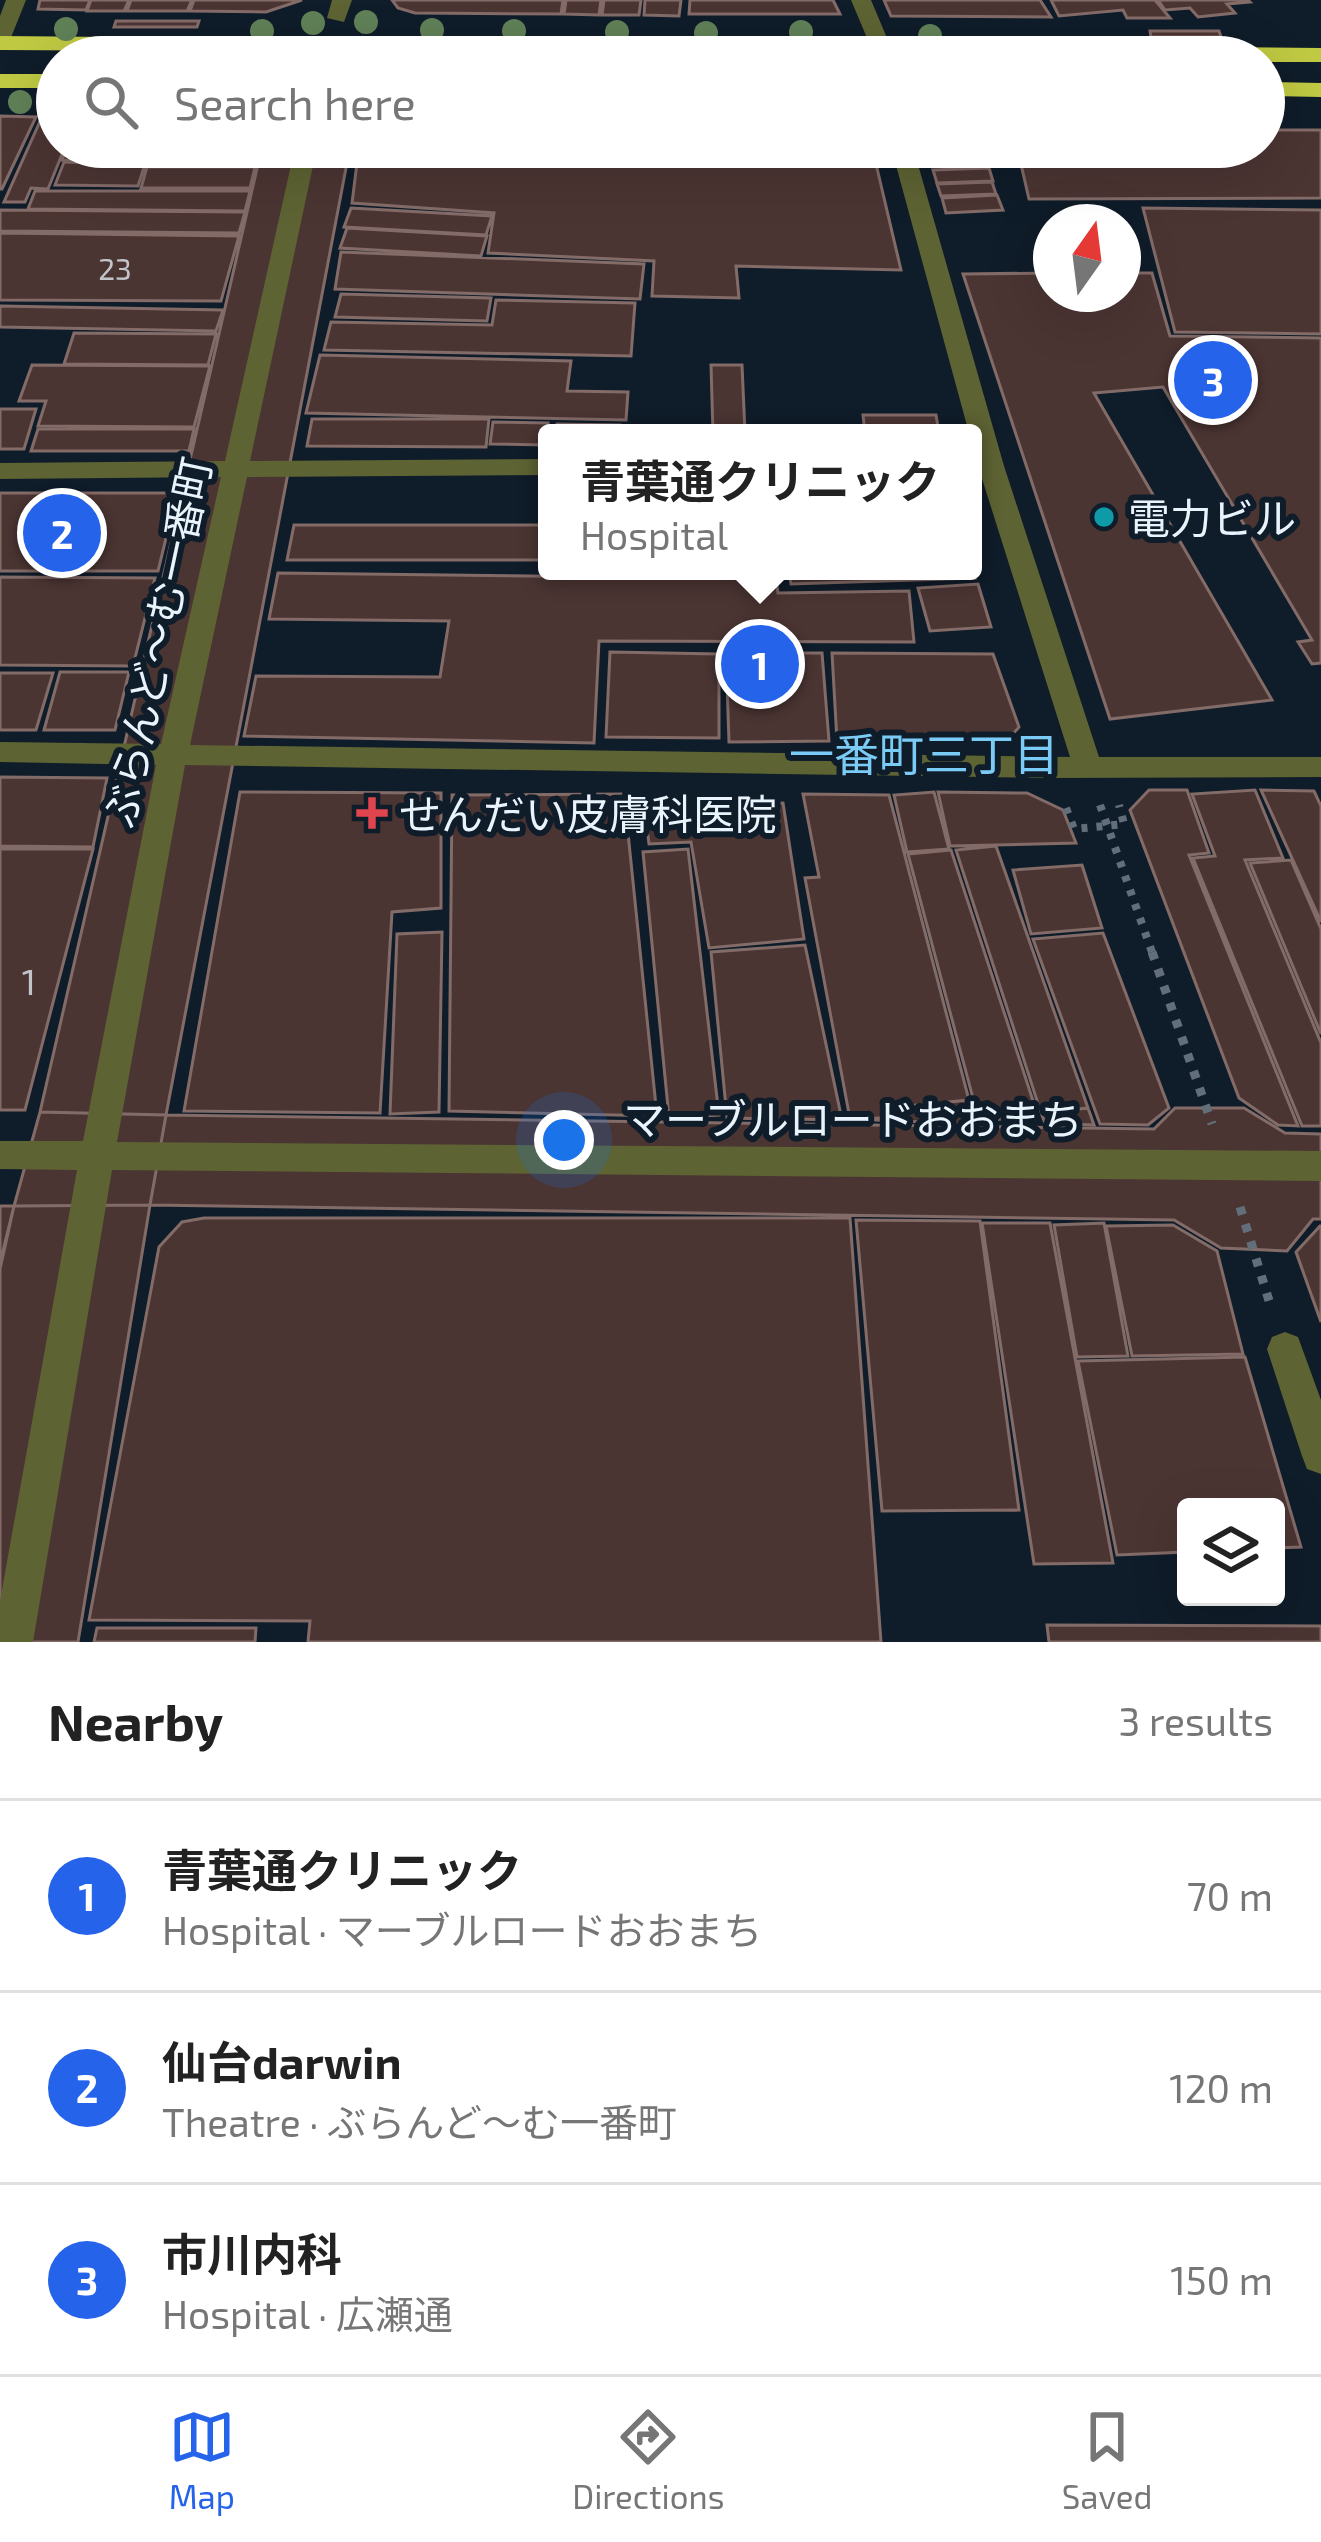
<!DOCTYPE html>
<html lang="en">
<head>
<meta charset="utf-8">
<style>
  body { margin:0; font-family:"Exo 2","Noto Sans JP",sans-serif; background:#f2f2f2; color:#222 }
  .controls { position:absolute; right:36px; bottom:36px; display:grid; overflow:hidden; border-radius:12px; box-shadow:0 12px 48px #0002 }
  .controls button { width:108px; height:108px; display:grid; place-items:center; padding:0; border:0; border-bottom:3px solid #e0e0e0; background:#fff; color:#222; font:60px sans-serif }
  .compass { position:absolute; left:1033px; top:204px; width:108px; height:108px; border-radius:50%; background:#fff; box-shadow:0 12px 48px #0002; rotate:14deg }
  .you { position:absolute; left:564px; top:1140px; width:42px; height:42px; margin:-30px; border:9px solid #fff; border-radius:50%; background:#1a73e8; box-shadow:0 0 0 18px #1a73e833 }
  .badge { display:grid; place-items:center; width:78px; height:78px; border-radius:50%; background:#2563eb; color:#fff; font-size:39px; font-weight:700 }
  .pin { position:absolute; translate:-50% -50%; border:6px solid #fff; box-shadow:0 3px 12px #0006 }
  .popup { position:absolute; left:538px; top:424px; width:444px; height:156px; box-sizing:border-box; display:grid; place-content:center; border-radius:12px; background:#fff; filter:drop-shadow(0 3px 9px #0005); font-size:39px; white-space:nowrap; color:#767676 }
  .popup b { font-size:45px; color:#222 }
  .popup::after { content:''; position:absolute; left:50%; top:100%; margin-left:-24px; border:24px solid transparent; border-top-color:#fff }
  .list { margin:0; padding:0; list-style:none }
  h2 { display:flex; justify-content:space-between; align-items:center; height:156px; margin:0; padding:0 48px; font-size:51px }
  h2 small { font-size:39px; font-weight:400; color:#767676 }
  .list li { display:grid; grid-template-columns:78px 1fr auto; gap:36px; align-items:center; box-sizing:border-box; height:192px; padding:0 48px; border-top:3px solid #e0e0e0 }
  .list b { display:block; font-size:45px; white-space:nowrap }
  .list p { margin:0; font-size:39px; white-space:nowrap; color:#767676 }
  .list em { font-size:39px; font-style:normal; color:#767676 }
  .icon { flex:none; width:66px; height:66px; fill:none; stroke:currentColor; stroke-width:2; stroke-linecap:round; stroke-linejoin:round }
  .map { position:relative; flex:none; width:1321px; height:1642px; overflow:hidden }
  .search { position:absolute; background:#fff; box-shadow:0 12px 48px #0002; left:36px; right:36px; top:36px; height:132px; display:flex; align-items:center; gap:30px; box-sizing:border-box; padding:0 42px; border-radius:66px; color:#767676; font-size:45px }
  .sheet { height:732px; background:#fff }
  nav { display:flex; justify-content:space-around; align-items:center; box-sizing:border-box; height:168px; border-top:3px solid #e0e0e0; background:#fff; font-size:33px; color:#767676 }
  nav a { display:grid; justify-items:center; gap:6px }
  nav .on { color:#2563eb }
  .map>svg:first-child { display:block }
</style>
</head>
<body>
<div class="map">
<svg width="1321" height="1642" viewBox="0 0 1321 1642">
  <rect width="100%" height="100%" fill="#0f1c29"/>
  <!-- building -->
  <path fill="#4b3533" stroke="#836b68" stroke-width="3" d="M 40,0 L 90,0 L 86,10 L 38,9 Z
    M 91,0 L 129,0 L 124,11 L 87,11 Z
    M 131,0 L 192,0 L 187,11 L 127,11 Z
    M 194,0 L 302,0 L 266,12 L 190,11 Z
    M 392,0 L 563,0 L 561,14 L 415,13 L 398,8 Z
    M 566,0 L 601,0 L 599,15 L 564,14 Z
    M 604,0 L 641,0 L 639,15 L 602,15 Z
    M 645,0 L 681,0 L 679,16 L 644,15 Z
    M 690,0 L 833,0 L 840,14 L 689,14 Z
    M 884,0 L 1040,0 L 1051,17 L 891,16 Z
    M 1051,0 L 1155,0 L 1170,18 L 1127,18 L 1123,10 L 1059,16 Z
    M 1158,0 L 1248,0 L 1250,2 L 1227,4 L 1235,13 L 1198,17 L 1190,8 L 1165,10 Z
    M 116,21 L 199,21 L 197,27 L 114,27 Z
    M 1150,31 L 1219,31 L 1221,37 L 1151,37 Z
    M 0,116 L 36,117 L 2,189 L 0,189 Z
    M 41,119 L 57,119 L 57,147 L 65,147 L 48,189 L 31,188 L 25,202 L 4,202 Z
    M 1264,130 L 1321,130 L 1321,198 L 1029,199 L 1017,147 L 1264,147 Z
    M 67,147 L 109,147 L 104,161 L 62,160 Z
    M 114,147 L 256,147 L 251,165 L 145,164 L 138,186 L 55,185 L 64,162 L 109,163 Z
    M 262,147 L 350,147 L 166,1115 L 40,1112 Z
    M 359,147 L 872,147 L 901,270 L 736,266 L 739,298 L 652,296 L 654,261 L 488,253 L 494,213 L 352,203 Z
    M 147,167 L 255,167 L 250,188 L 141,188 Z
    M 989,168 L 993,181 L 937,183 L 933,170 Z
    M 992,182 L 996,194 L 941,196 L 937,184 Z
    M 35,191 L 250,191 L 245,211 L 28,209 Z
    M 997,195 L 1003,210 L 946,213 L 942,198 Z
    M 351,208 L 492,216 L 486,235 L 344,227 Z
    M 1143,208 L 1321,210 L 1321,334 L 1175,332 Z
    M 0,210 L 245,212 L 239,233 L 0,231 Z
    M 347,228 L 487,236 L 481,256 L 340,248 Z
    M 0,233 L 239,236 L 221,301 L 0,300 Z
    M 341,252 L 644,264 L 640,299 L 335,289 Z
    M 1051,273 L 1051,294 L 1123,294 L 1123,273 L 1152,273 L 1170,336 L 1321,338 L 1321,663 L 1312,664 L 1298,642 L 1312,640 L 1163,387 L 1094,393 L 1272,700 L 1110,719 L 963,274 Z
    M 341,294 L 491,298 L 487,321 L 335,317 Z
    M 496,300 L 635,303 L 631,356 L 324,350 L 331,322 L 492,325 Z
    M 0,306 L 223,310 L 216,331 L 0,327 Z
    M 74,333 L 216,334 L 208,365 L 64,364 Z
    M 320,355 L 571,361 L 567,391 L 628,392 L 626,420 L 306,413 Z
    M 32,365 L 210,366 L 194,427 L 38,426 L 46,401 L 19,401 Z
    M 711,365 L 742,365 L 745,433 L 713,433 Z
    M 0,409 L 36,409 L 24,449 L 0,449 Z
    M 863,415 L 936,415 L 939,433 L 865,433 Z
    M 312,419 L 489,419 L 486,447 L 307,446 Z
    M 493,422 L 548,423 L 546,445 L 490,444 Z
    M 557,424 L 620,425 L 619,433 L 555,433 Z
    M 38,429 L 194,429 L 189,451 L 31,451 Z
    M 0,493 L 177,493 L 158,571 L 0,571 Z
    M 294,525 L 547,525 L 547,560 L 287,560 Z
    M 973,570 L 975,578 L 791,584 L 789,571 Z
    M 278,573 L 776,579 L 778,593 L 909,591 L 914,642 L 599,641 L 594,743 L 244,736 L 256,676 L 440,677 L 449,621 L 269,619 Z
    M 0,577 L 155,578 L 133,666 L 0,665 Z
    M 978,584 L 991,627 L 930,631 L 918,588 Z
    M 610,652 L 719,654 L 719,738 L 606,737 Z
    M 726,653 L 822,653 L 829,741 L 729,742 Z
    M 832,653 L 993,654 L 1019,727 L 1006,743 L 837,741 Z
    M 60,672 L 129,672 L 115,730 L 44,730 Z
    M 0,673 L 53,673 L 36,730 L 0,730 Z
    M 0,777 L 107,778 L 93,847 L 0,846 Z
    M 1149,790 L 1187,790 L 1209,853 L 1189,855 L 1298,1126 L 1278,1125 L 1239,1098 L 1130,810 Z
    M 1255,790 L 1283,858 L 1245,860 L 1321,1043 L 1321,1126 L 1302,1126 L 1193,858 L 1215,856 L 1192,794 Z
    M 1261,790 L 1314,791 L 1321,806 L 1321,922 Z
    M 240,792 L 441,793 L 441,908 L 392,912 L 380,1113 L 184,1111 Z
    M 934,792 L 949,849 L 907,852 L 894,795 Z
    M 938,792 L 1027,793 L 1063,810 L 1076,843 L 950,846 Z
    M 624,794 L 657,1116 L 449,1111 L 452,795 Z
    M 803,794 L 889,795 L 969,1100 L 906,1106 L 909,1117 L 850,1119 L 805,878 L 819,877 Z
    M 783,803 L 804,939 L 709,948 L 691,842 L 649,844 L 644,805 Z
    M 996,846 L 1088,1108 L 1041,1113 L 956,850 Z
    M 0,849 L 93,849 L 25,1110 L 0,1110 Z
    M 688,849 L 719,1115 L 669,1118 L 643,852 Z
    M 951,850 L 1038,1116 L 979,1121 L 908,854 Z
    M 1291,860 L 1321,929 L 1321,1034 L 1250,863 Z
    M 1082,865 L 1102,928 L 1031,934 L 1013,870 Z
    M 442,932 L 439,1112 L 390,1114 L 397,934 Z
    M 1103,933 L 1169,1108 L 1148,1125 L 1100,1124 L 1033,939 Z
    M 805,945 L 842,1120 L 727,1118 L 711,952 Z
    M 969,1100 L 974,1124 L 850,1119 L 909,1117 L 906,1106 Z
    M 1088,1108 L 1094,1125 L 1045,1123 L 1041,1113 Z
    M 1175,1108 L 1244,1108 L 1285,1133 L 1321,1134 L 1321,1219 L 1313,1219 L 1287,1251 L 1221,1248 L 1174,1220 L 150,1205 L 166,1115 L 1154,1129 Z
    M 40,1112 L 166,1115 L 150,1205 L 14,1206 Z
    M 150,1205 L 78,1642 L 0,1642 L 0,1269 L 14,1206 Z
    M 0,1206 L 14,1206 L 0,1263 Z
    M 204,1218 L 850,1218 L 881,1642 L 308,1642 L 310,1621 L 89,1620 L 159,1247 L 182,1222 Z
    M 856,1220 L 980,1221 L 1019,1510 L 882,1511 Z
    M 982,1223 L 1050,1223 L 1113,1563 L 1034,1564 Z
    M 1104,1223 L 1128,1356 L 1077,1357 L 1054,1225 Z
    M 1173,1225 L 1217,1251 L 1243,1354 L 1132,1356 L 1106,1226 Z
    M 1320,1226 L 1321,1226 L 1321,1322 L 1296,1252 Z
    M 1245,1357 L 1301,1547 L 1276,1548 L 1276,1507 L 1186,1507 L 1186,1552 L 1117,1555 L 1078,1361 Z
    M 1047,1625 L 1321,1626 L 1321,1642 L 1049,1642 Z
    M 97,1628 L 256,1628 L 255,1642 L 94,1642 Z"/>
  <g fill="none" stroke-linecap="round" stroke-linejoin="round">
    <!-- path-far1 -->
    <path stroke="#626e7a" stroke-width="8" stroke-dasharray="6 9" stroke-linecap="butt" d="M 1100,805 L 1153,955
      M 1066,808 L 1074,829 L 1124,824 L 1119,805"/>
    <!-- path -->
    <path stroke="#626e7a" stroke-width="9" stroke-dasharray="8 10" stroke-linecap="butt" d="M 1152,952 L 1212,1124
      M 1240,1207 L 1271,1307"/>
    <!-- street -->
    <path fill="#5e6333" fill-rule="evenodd" d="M 6,0 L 26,0 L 10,40 L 0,46 L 0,16 Z
      M 332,0 L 352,0 L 344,22 L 327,18 Z
      M 851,0 L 871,0 L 895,57 L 875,57 Z
      M 295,147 L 317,147 L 250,461 L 547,459 L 547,475 L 247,477 L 190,745 L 1070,757 L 978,466 L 891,147 L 913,147 L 1004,466 L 1099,757 L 1321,757 L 1321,777 L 1049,778 L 185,765 L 117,1142 L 1321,1151 L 1321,1181 L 112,1170 L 33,1642 L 0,1642 L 0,1601 L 77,1170 L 0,1169 L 0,1141 L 83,1141 L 156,765 L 0,762 L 0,742 L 161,744 L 221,477 L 0,479 L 0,463 L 225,461 Z
      M 1285,1332 L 1298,1337 L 1321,1400 L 1321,1474 L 1307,1469 L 1302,1456 L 1267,1349 L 1272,1337 Z"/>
    <!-- highway -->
    <path fill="#bfc942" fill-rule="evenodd" d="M 0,36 L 1321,48 L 1321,62 L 1264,62 L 1264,57 L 0,50 Z
      M 0,74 L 57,74 L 57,88 L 0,88 Z
      M 1264,82 L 1321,83 L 1321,97 L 1264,96 Z"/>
  </g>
  <!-- trees -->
  <g fill="#608057">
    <circle cx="366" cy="22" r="12"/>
    <circle cx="313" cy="23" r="12"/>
    <circle cx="66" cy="29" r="12"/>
    <circle cx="432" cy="30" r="12"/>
    <circle cx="262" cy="31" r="12"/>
    <circle cx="514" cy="31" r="12"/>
    <circle cx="617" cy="32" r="12"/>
    <circle cx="801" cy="32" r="12"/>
    <circle cx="706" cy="33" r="12"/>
    <circle cx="930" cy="36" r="12"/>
    <circle cx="20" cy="102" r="12"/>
  </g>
  <!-- markers -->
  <circle fill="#0f9aa8" stroke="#0f1c29" stroke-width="4.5" cx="1104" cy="517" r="12"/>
  <path fill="#e0444e" stroke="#0f1c29" stroke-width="4.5" d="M366 795h12v12h12v12h-12v12h-12v-12h-12v-12h12z"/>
  <g text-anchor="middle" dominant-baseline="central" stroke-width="12" stroke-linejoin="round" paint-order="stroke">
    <!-- far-number labels -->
    <g font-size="30" fill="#c2c4ca">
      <text x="115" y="268">23</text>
    </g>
    <!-- number labels -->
    <g font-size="36" fill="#c2c4ca">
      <text x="29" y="980">1</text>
    </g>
    <!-- poi labels -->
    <g font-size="42" fill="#e9f3fc" stroke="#0f1c29" text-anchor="start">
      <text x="1128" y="517">電力ビル</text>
      <text x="399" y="813">せんだい皮膚科医院</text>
    </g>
    <!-- street labels -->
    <g font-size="42" fill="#e9f3fc" stroke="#0f1c29">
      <text transform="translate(156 642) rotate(-78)">ぶらんど～む一番町</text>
      <text x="853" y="1118">マーブルロードおおまち</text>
    </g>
    <!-- neighbourhood labels -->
    <g font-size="45" fill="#7accf6" stroke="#0f1c29">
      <text x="924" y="753">一番町三丁目</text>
    </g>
  </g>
</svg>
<div class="controls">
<button><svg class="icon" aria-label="layers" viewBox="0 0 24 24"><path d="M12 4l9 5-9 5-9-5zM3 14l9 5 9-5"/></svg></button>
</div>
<svg class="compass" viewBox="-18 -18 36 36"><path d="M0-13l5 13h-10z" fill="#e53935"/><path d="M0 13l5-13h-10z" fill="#767676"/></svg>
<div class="you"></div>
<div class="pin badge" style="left:760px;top:664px">1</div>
<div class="popup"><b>青葉通クリニック</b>Hospital</div>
<div class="pin badge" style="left:62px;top:533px">2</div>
<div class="pin badge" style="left:1213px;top:380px">3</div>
<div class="search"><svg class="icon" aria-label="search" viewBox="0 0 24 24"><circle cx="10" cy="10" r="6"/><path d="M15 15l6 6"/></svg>Search here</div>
</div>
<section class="sheet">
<h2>Nearby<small>3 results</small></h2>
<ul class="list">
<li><span class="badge">1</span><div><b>青葉通クリニック</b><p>Hospital · マーブルロードおおまち</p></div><em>70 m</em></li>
<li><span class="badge">2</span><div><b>仙台darwin</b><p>Theatre · ぶらんど～む一番町</p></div><em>120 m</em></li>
<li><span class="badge">3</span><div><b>市川内科</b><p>Hospital · 広瀬通</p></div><em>150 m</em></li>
</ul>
</section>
<nav>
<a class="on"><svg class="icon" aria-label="map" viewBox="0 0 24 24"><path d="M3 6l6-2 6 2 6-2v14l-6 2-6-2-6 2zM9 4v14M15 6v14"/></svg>Map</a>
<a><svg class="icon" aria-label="directions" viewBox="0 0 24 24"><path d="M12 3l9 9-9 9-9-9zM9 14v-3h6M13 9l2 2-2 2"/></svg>Directions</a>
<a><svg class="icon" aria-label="saved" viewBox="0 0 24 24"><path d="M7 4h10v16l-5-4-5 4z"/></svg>Saved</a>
</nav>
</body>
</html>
